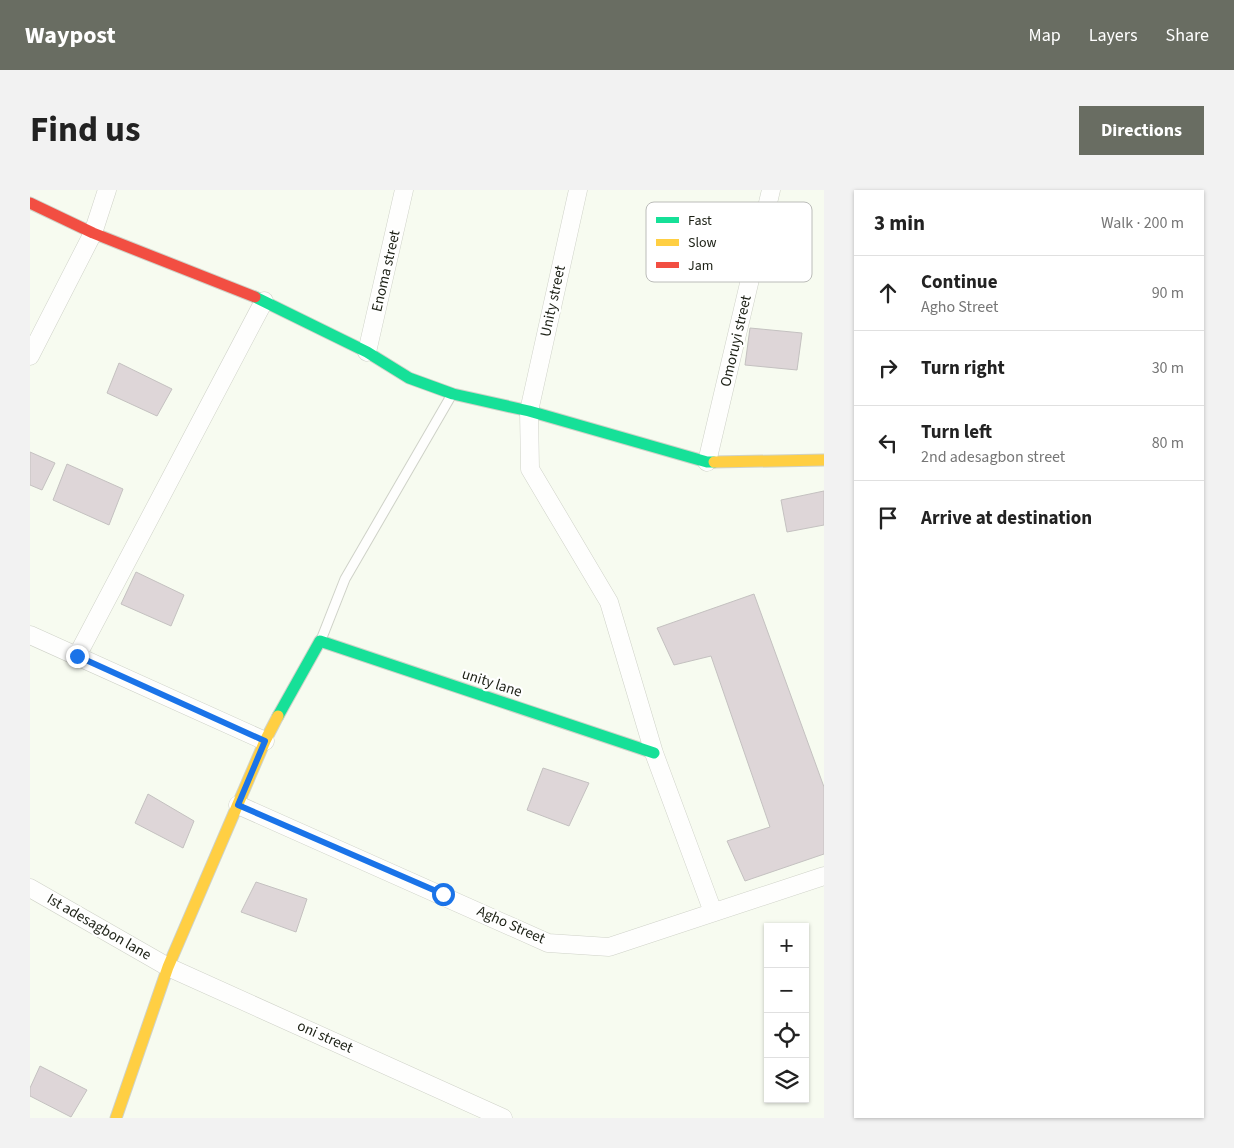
<!DOCTYPE html>
<html lang="en">
<head>
<meta charset="utf-8">
<style>
  body { margin:0; font-family:"Source Sans 3",sans-serif; background:#f2f2f2; color:#222 }
  .controls { position:absolute; right:15px; bottom:15px; display:grid; overflow:hidden; border-radius:0px; box-shadow:0 1px 4px #0004 }
  .controls button { width:45px; height:45px; display:grid; place-items:center; padding:0; border:0; border-bottom:1px solid #e0e0e0; background:#fff; color:#222; font:25px sans-serif }
  .stop { position:absolute; width:15px; height:15px; margin:-11px; border:4px solid #1a73e8; border-radius:50%; background:#fff }
  .stop.end { background:#1a73e8; border-color:#fff; box-shadow:0 1px 5px #0008 }
  .list { margin:0; padding:0; list-style:none }
  h2 { display:flex; justify-content:space-between; align-items:center; height:65px; margin:0; padding:0 20px; font-size:21px }
  h2 small { font-size:16px; font-weight:400; color:#767676 }
  .list li { display:grid; grid-template-columns:32px 1fr auto; gap:15px; align-items:center; box-sizing:border-box; height:75px; padding:0 20px; border-top:1px solid #e0e0e0 }
  .list b { display:block; font-size:19px; white-space:nowrap }
  .list p { margin:0; font-size:16px; white-space:nowrap; color:#767676 }
  .list em { font-size:16px; font-style:normal; color:#767676 }
  .icon { flex:none; width:28px; height:28px; fill:none; stroke:currentColor; stroke-width:2; stroke-linecap:round; stroke-linejoin:round }
  .map { position:relative; flex:none; width:794px; height:928px; overflow:hidden; border-radius:0px }
  header { display:flex; align-items:center; gap:30px; box-sizing:border-box; height:70px; padding:0 25px; background:#696d62; color:#fff }
  header strong { font-size:24px }
  nav { display:flex; gap:28px; margin-inline-start:auto; font-size:18px }
  .intro { display:flex; align-items:center; justify-content:space-between; box-sizing:border-box; height:120px; padding:0 30px }
  h1 { margin:0; font-size:35px }
  .button { padding:12px 22px; border-radius:0px; background:#696d62; color:#fff; font-size:18px; font-weight:700 }
  main { display:flex; gap:30px; padding:0 30px }
  aside { flex:1; background:#fff; border-radius:0px; box-shadow:0 1px 4px #0004 }
  .map>svg:first-child { display:block }
</style>
</head>
<body>
<header>
<strong>Waypost</strong>
<nav><a>Map</a><a>Layers</a><a>Share</a></nav>
</header>
<div class="intro"><h1>Find us</h1><a class="button">Directions</a></div>
<main>
<div class="map">
<svg width="794" height="928" viewBox="0 0 794 928">
  <rect width="100%" height="100%" fill="#f7fbf0"/>
  <!-- building -->
  <path fill="#ded6d8" stroke="#c4c1c0" d="M 720,138 L 772,143 L 767,180 L 715,175 Z
    M 89,173 L 142,199 L 127,226 L 77,203 Z
    M 0,262 L 25,273 L 12,300 L 0,295 Z
    M 37,274 L 93,299 L 79,335 L 23,310 Z
    M 794,301 L 794,335 L 757,342 L 751,310 Z
    M 106,382 L 154,405 L 141,436 L 91,414 Z
    M 724,404 L 794,597 L 794,664 L 715,691 L 697,651 L 740,637 L 681,466 L 644,475 L 627,438 Z
    M 513,578 L 559,593 L 539,636 L 497,620 Z
    M 118,604 L 164,631 L 153,658 L 105,633 Z
    M 226,692 L 277,709 L 266,742 L 211,722 Z
    M 10,876 L 57,900 L 41,927 L 0,906 L 0,898 Z"/>
  <g fill="none" stroke-linecap="round" stroke-linejoin="round">
    <defs>
      <path id="lane" d="M 291,450 L 315,389 L 421,206"/>
      <path id="street" d="M 548,0 L 499,221 L 500,279 L 579,412 L 624,563 L 683,722
        M 337,162 L 374,0
        M 0,166 L 63,43 L 77,0
        M 677,272 L 741,0
        M 0,445 L 235,551
        M 47,466 L 234,111
        M 208,615 L 518,753 L 579,757 L 794,686
        M 0,698 L 138,777 L 473,928"/>
      <path id="fast" d="M 225,107 L 337,162 L 379,188 L 423,204 L 499,221 L 677,272 L 684,272
        M 248,526 L 290,451 L 624,563"/>
      <path id="slow" d="M 684,272 L 794,270
        M 86,928 L 138,777 L 235,551 L 248,526"/>
      <path id="jam" d="M 0,13 L 63,43 L 225,107"/>
    </defs>
    <!-- lane casing -->
    <use href="#lane" stroke="#cfd2c8" stroke-width="11"/>
    <!-- street casing -->
    <use href="#street" stroke="#cfd2c8" stroke-width="19"/>
    <!-- fast casing -->
    <use href="#fast" stroke="#cfd2c8" stroke-width="13"/>
    <!-- slow casing -->
    <use href="#slow" stroke="#cfd2c8" stroke-width="13"/>
    <!-- jam casing -->
    <use href="#jam" stroke="#cfd2c8" stroke-width="13"/>
    <!-- lane -->
    <use href="#lane" stroke="#fefefd" stroke-width="9"/>
    <!-- street -->
    <use href="#street" stroke="#fefefd" stroke-width="18"/>
    <!-- fast -->
    <use href="#fast" stroke="#16e098" stroke-width="11"/>
    <!-- slow -->
    <use href="#slow" stroke="#ffcf43" stroke-width="11"/>
    <!-- jam -->
    <use href="#jam" stroke="#f24e42" stroke-width="11"/>
  </g>
  <g fill="none" stroke-linecap="round" stroke-linejoin="round">
    <!-- route -->
    <path stroke="#1a73e8" stroke-width="6" d="M 47,466 L 235,551 L 208,615 L 413,704"/>
  </g>
  <g text-anchor="middle" dominant-baseline="central" stroke-width="4.5" stroke-linejoin="round" paint-order="stroke">
    <!-- street labels -->
    <g font-size="15" fill="#1c2015" stroke="#fff">
      <text transform="translate(356 81) rotate(-77)">Enoma street</text>
      <text transform="translate(523 111) rotate(-78)">Unity street</text>
      <text transform="translate(706 151) rotate(-77)">Omoruyi street</text>
      <text transform="translate(462 493) rotate(18)">unity lane</text>
      <text transform="translate(481 735) rotate(24)">Agho Street</text>
      <text transform="translate(69 737) rotate(30)">Ist adesagbon lane</text>
      <text transform="translate(295 847) rotate(24)">oni street</text>
    </g>
  </g>
  <!-- legend -->
  <rect x="616" y="12" width="166" height="80" rx="8" fill="#fff" stroke="#bbbcb9" stroke-width="1"/>
  <rect x="626" y="27" width="23" height="6" fill="#16e098"/>
  <rect x="626" y="49" width="23" height="7" fill="#ffcf43"/>
  <rect x="626" y="72" width="23" height="6" fill="#f24e42"/>
  <g font-size="14" fill="#1c2015">
    <text x="658" y="35">Fast</text>
    <text x="658" y="57">Slow</text>
    <text x="658" y="80">Jam</text>
  </g>
</svg>
<div class="controls">
<button>+</button>
<button>−</button>
<button><svg class="icon" aria-label="locate" viewBox="0 0 24 24"><circle cx="12" cy="12" r="6"/><path d="M12 2v4M12 18v4M2 12h4M18 12h4"/></svg></button>
<button><svg class="icon" aria-label="layers" viewBox="0 0 24 24"><path d="M12 4l9 5-9 5-9-5zM3 14l9 5 9-5"/></svg></button>
</div>
<div class="stop" style="left:413px;top:704px"></div>
<div class="stop end" style="left:47px;top:466px"></div>
</div>
<aside>
<h2>3 min<small>Walk · 200 m</small></h2>
<ul class="list">
<li><svg class="icon" aria-label="ahead" viewBox="0 0 24 24"><path d="M12 20V5M6 11l6-6 6 6"/></svg><div><b>Continue</b><p>Agho Street</p></div><em>90 m</em></li>
<li><svg class="icon" aria-label="right" viewBox="0 0 24 24"><path d="M7 20v-9h11M14 6l5 5-5 5"/></svg><div><b>Turn right</b></div><em>30 m</em></li>
<li><svg class="icon" aria-label="left" viewBox="0 0 24 24"><path d="M17 20v-9H6M10 6l-5 5 5 5"/></svg><div><b>Turn left</b><p>2nd adesagbon street</p></div><em>80 m</em></li>
<li><svg class="icon" aria-label="arrive" viewBox="0 0 24 24"><path d="M6 21V4h12l-3 4 3 4H6"/></svg><div><b>Arrive at destination</b></div></li>
</ul>
</aside>
</main>
</body>
</html>
